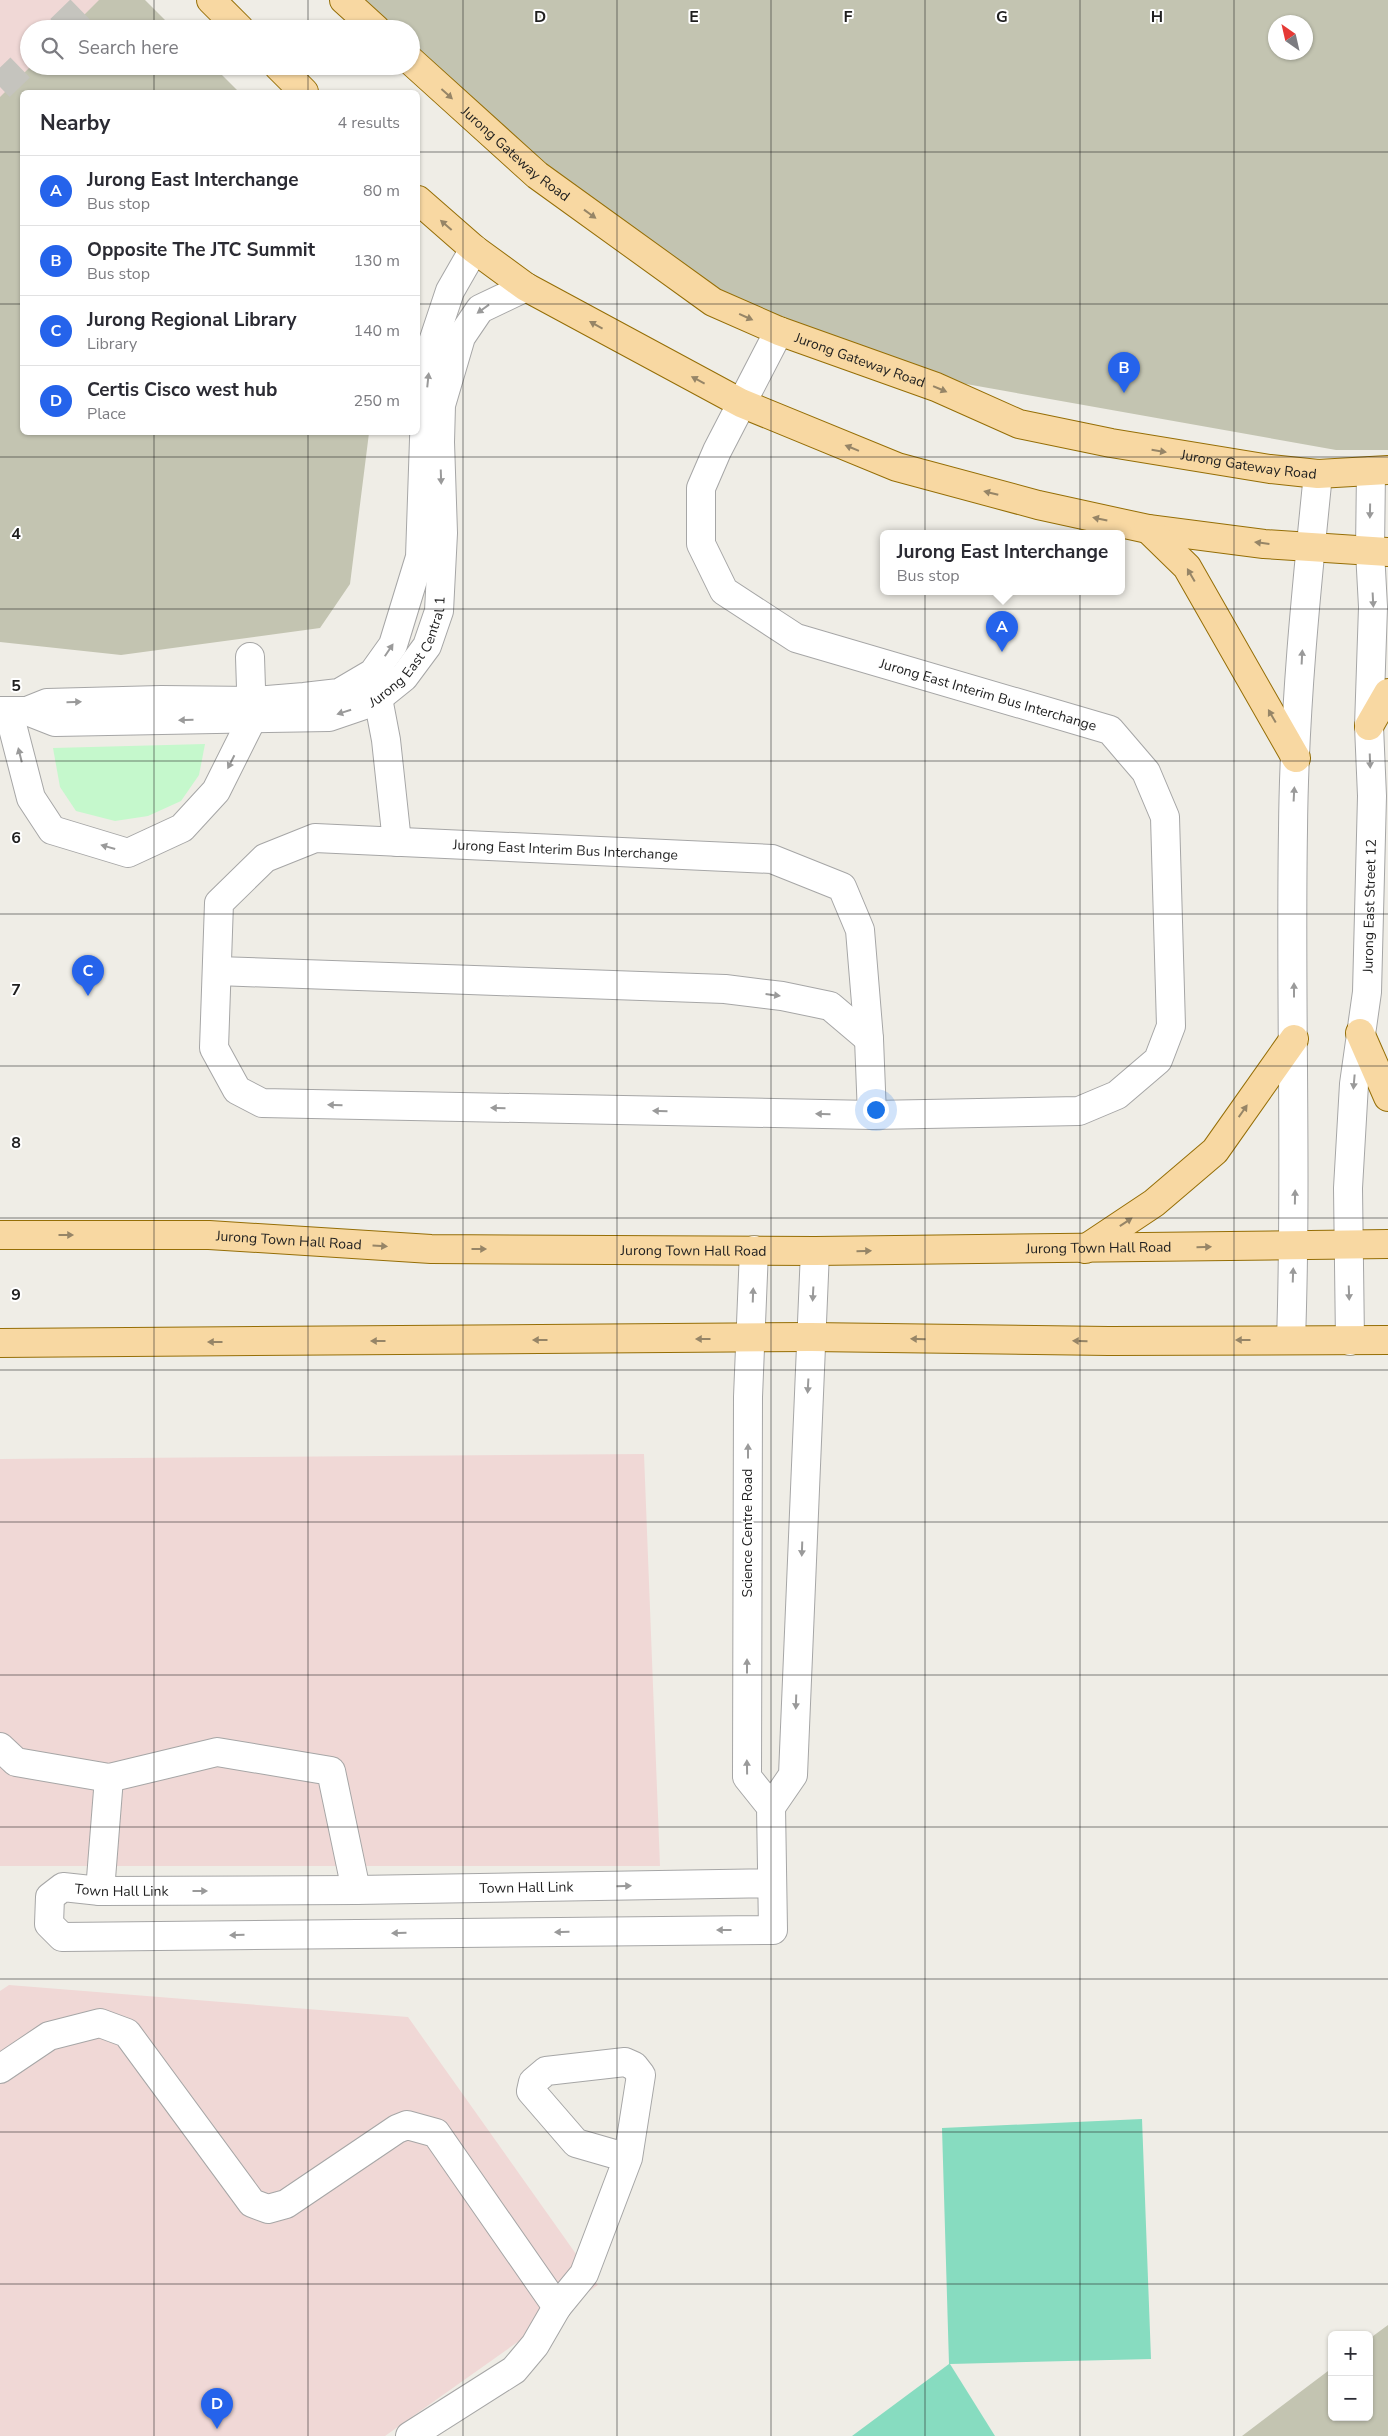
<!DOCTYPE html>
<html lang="en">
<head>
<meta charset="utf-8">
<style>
  body { margin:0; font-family:"Nunito Sans",sans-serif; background:#f7f7f7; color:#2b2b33 }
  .controls { position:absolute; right:15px; bottom:15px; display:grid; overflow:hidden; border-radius:8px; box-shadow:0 1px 4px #0004 }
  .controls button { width:45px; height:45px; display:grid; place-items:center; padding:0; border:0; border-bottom:1px solid #e1e1e2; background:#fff; color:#2b2b33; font:25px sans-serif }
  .compass { position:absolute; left:1268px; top:15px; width:45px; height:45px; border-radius:50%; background:#fff; box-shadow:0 1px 4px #0004; rotate:326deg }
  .you { position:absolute; left:875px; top:1109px; width:18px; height:18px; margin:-12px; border:4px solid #fff; border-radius:50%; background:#1a73e8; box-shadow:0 0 0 8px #1a73e833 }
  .badge { display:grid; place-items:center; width:32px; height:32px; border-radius:50%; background:#2563eb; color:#fff; font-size:16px; font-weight:700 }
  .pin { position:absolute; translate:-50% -41px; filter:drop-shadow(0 1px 2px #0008) }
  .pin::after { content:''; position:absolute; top:26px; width:18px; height:15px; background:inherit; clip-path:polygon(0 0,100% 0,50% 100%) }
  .popup { position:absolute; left:880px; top:530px; width:245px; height:65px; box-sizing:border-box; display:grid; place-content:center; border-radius:8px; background:#fff; filter:drop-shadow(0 1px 4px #0005); font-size:16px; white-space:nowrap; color:#7c7c81 }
  .popup b { font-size:19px; color:#2b2b33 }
  .popup::after { content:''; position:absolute; left:50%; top:100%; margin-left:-10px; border:10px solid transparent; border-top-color:#fff }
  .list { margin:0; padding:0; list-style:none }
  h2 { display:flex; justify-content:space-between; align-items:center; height:65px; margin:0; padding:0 20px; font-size:21px }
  h2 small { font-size:16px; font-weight:400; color:#7c7c81 }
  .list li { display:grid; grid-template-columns:32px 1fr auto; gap:15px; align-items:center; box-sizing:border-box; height:70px; padding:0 20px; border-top:1px solid #e1e1e2 }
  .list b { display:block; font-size:19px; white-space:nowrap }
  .list p { margin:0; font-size:16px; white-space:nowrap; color:#7c7c81 }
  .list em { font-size:16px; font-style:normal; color:#7c7c81 }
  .icon { flex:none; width:28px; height:28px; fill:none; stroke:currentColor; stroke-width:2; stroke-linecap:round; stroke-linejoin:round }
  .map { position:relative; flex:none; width:1388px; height:2436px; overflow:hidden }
  .search { position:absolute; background:#fff; box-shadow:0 1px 4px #0004; left:20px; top:20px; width:400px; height:55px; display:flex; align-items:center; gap:12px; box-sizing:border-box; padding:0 18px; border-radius:28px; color:#7c7c81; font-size:19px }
  .panel { position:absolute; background:#fff; box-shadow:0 1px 4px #0004; left:20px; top:90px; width:400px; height:345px; border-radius:8px }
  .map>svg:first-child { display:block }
</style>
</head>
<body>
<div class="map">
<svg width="1388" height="2436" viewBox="0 0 1388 2436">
  <rect width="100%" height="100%" fill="#efede6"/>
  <!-- commercial -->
  <path fill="#f0d8d6" d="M 0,0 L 102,0 L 73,29 L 29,29 L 29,66 L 35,66 L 0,101 Z
    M 644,1454 L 660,1866 L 0,1866 L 0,1459 Z
    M 9,1985 L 408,2017 L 598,2285 L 385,2436 L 0,2436 L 0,1991 Z"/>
  <!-- construction -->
  <path fill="#c3c4b1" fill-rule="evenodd" d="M 99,0 L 145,0 L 174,29 L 70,29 Z
    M 366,0 L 1388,0 L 1388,450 L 1336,450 L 938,379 L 748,315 L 540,163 L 411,42 L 411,29 L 397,29 ZM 1276,22 L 1306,22 L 1306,52 L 1276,52 Z
    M 31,66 L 213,66 L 239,92 L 22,92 L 22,432 L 369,433 L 350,584 L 320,628 L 121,655 L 0,642 L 0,97 Z
    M 1388,2325 L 1388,2436 L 1242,2436 L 1332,2368 L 1332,2417 L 1369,2417 L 1369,2339 Z"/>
  <!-- park -->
  <path fill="#c5f8cc" d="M 205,744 L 199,775 L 181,801 L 148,816 L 115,821 L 76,811 L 60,787 L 53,748 Z"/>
  <!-- pitch -->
  <path fill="#87dcc0" d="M 1142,2119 L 1151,2359 L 950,2364 L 995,2436 L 852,2436 L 949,2364 L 942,2128 Z"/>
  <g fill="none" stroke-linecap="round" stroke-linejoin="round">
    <!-- minor-tunnel -->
    <path stroke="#c5c4be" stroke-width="28" stroke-dasharray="28 14" stroke-linecap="butt" d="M 60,29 L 90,0
      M 0,87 L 29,59"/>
    <defs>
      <g id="minor">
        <path id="s1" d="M 779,331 L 717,451 L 701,488 L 701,544 L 724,591 L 796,638 L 1110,730 L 1146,772 L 1165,817 L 1171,1026 L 1158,1060 L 1117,1095 L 1079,1111 L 872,1115 L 262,1103 L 237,1090 L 214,1048 L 219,903 L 265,858 L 315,838 L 772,859 L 842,887 L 860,930 L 869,1039 L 872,1115"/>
        <path d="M 366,687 L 378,698 L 386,740 L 397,842"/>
        <path d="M 0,711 L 27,711 L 47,703 L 161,700 L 253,701 L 304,697 L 339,693 L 373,673 L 393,645 L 420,557 L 425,410 L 431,348 L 450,291 L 474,249"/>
        <path id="s2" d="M 27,711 L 55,722 L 329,717 L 373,702 L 404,677 L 427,646 L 439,611 L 443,533 L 440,442 L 441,405 L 461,337 L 480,309 L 526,287"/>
        <path d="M 9,713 L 31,798 L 52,830 L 128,853 L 182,828 L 216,791 L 252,719 L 250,657"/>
        <path d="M 217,971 L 725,989 L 782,996 L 830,1006 L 869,1039"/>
        <path id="s3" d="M 754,1250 L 748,1397 L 747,1777 L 771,1807 L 773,1930 L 62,1937 L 49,1924 L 50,1897 L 63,1887 L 100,1891 L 356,1890 L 772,1883"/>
        <path d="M 1291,1340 C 1297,1170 1290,1000 1293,830 C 1294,711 1306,592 1318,474"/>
        <path id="s4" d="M 1350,1341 L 1348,1188 L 1354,1084 L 1367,992 L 1372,796 L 1369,726 L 1373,607 L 1370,551 L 1371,471"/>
        <path d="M 0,1747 L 16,1762 L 109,1778 L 217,1752 L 331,1771 L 356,1890"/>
        <path d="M 771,1807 L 793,1775 L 815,1251"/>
        <path d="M 100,1891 L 109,1778"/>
        <path d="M 0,2069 L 49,2036 L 100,2023 L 127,2033 L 252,2203 L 268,2209 L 286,2204 L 397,2129 L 407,2125 L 436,2133 L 557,2307"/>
        <path d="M 410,2436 L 514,2370 L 535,2345 L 557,2307 L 584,2274 L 628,2158 L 641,2075 L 634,2066 L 625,2062 L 546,2071 L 533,2082 L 531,2091 L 576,2143 L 628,2158"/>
      </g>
      <g id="major">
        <path d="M 211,0 L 240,29"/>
        <path d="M 344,0 L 376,29"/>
        <path id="s5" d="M 411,61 L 537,175 L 713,302 L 779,331 L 936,387 L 1019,424 L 1111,443 L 1270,469 L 1318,474 L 1388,470"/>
        <path d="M 278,66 L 304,92"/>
        <path d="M 418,200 L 474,249 L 526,287 L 741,403 L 897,467 L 1038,505 L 1148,529 L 1264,544 L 1388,552"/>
        <path d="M 1148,529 L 1187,567 L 1296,758"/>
        <path d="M 1369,726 L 1388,693"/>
        <path d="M 1360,1033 L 1388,1097"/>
        <path id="s6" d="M 0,1235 L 209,1235 L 431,1249 L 815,1251 L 1388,1244"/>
        <path d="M 1085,1249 L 1154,1203 L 1215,1151 L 1294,1039"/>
        <path d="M 0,1343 L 811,1337 L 1109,1341 L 1388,1340"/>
      </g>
    </defs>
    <!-- minor casing -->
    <use href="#minor" stroke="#a6a6a6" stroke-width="30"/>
    <!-- major casing -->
    <use href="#major" stroke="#956e06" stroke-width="30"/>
    <!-- minor -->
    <use href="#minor" stroke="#fff" stroke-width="28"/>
    <!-- major -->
    <use href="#major" stroke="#f8d8a2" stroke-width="28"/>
  </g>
  <!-- one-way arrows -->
  <defs><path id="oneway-solid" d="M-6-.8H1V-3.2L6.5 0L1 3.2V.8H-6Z" transform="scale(1.25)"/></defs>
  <g fill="#968567">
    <use href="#oneway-solid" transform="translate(447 94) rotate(42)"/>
    <use href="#oneway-solid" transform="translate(590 214) rotate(36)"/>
    <use href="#oneway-solid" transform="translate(446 225) rotate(-139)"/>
    <use href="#oneway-solid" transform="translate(746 317) rotate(24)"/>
    <use href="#oneway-solid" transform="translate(596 325) rotate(-151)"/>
    <use href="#oneway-solid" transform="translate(698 380) rotate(-152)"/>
    <use href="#oneway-solid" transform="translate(940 389) rotate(23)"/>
    <use href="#oneway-solid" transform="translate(852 448) rotate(-158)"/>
    <use href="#oneway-solid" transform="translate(1159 451) rotate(9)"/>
    <use href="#oneway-solid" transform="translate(991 493) rotate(-166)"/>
    <use href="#oneway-solid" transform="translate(1100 519) rotate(-168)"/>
    <use href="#oneway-solid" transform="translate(1262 543) rotate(-173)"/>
    <use href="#oneway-solid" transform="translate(1191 575) rotate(-120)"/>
    <use href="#oneway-solid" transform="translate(1272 716) rotate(-120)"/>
    <use href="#oneway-solid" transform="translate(1243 1111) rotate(-55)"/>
    <use href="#oneway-solid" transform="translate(1126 1222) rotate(-34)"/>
    <use href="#oneway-solid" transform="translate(66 1235)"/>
    <use href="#oneway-solid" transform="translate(380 1246) rotate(4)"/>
    <use href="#oneway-solid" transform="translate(1204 1247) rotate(-1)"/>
    <use href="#oneway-solid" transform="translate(479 1249)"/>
    <use href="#oneway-solid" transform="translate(864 1251) rotate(-1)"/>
    <use href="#oneway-solid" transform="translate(703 1339) rotate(180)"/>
    <use href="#oneway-solid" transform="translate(918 1339) rotate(-179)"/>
    <use href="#oneway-solid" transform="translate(540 1340) rotate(180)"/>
    <use href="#oneway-solid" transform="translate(1243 1340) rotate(180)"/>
    <use href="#oneway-solid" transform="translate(378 1341) rotate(180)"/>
    <use href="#oneway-solid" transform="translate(1080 1341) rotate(-179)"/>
    <use href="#oneway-solid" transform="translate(215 1342) rotate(180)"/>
  </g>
  <g fill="#9a9a9a">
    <use href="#oneway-solid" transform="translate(483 309) rotate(144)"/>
    <use href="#oneway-solid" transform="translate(428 380) rotate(-84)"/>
    <use href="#oneway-solid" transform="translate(441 477) rotate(88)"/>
    <use href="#oneway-solid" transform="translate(1370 511) rotate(91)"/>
    <use href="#oneway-solid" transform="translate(1373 600) rotate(87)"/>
    <use href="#oneway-solid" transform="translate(389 650) rotate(-56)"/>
    <use href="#oneway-solid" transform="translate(1302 657) rotate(-87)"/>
    <use href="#oneway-solid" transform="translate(74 702) rotate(-1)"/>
    <use href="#oneway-solid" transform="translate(344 712) rotate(162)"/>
    <use href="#oneway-solid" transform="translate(186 720) rotate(179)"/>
    <use href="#oneway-solid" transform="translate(20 755) rotate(-104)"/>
    <use href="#oneway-solid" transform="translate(1370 761) rotate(88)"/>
    <use href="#oneway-solid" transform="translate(231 762) rotate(117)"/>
    <use href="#oneway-solid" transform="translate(1294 794) rotate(-87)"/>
    <use href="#oneway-solid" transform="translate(108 847) rotate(-164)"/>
    <use href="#oneway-solid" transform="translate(1294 990) rotate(-90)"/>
    <use href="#oneway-solid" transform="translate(773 995) rotate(7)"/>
    <use href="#oneway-solid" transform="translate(1354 1082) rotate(95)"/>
    <use href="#oneway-solid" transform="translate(335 1105) rotate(-179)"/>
    <use href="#oneway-solid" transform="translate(498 1108) rotate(-179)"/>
    <use href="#oneway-solid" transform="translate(660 1111) rotate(-179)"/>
    <use href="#oneway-solid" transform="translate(823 1114) rotate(-179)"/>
    <use href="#oneway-solid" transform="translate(1295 1197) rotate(-89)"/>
    <use href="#oneway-solid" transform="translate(1293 1275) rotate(-88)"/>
    <use href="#oneway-solid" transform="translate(1349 1293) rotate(88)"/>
    <use href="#oneway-solid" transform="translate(813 1294) rotate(93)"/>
    <use href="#oneway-solid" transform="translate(753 1295) rotate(-88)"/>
    <use href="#oneway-solid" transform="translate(808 1386) rotate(93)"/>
    <use href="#oneway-solid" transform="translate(748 1451) rotate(-90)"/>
    <use href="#oneway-solid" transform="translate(802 1549) rotate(92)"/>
    <use href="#oneway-solid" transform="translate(747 1666) rotate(-90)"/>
    <use href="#oneway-solid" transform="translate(796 1702) rotate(92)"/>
    <use href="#oneway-solid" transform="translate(747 1767) rotate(-91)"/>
    <use href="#oneway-solid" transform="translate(624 1886) rotate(-1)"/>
    <use href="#oneway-solid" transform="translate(200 1891)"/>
    <use href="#oneway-solid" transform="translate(724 1930) rotate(180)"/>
    <use href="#oneway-solid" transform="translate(562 1932) rotate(179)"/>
    <use href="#oneway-solid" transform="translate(399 1933) rotate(179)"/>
    <use href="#oneway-solid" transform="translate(237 1935) rotate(179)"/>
  </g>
  <!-- grid -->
  <path fill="none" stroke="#1f1f1f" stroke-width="1" stroke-opacity="0.55" d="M 154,0 L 154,29M 308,0 L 308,29M 463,0 L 463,2436M 617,0 L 617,2436M 771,0 L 771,2436M 925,0 L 925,2436M 1080,0 L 1080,2436M 1234,0 L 1234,2436M 154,66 L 154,92M 308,66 L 308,92M 0,152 L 22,152M 418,152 L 1388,152M 0,304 L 22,304M 418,304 L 1388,304M 154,432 L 154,2436M 308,432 L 308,2436M 0,457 L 1388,457M 0,609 L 1388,609M 0,761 L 1388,761M 0,914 L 1388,914M 0,1066 L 1388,1066M 0,1218 L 1388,1218M 0,1370 L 1388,1370M 0,1522 L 1388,1522M 0,1675 L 1388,1675M 0,1827 L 1388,1827M 0,1979 L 1388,1979M 0,2132 L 1388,2132M 0,2284 L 1388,2284"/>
  <g text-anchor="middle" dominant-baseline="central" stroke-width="4" stroke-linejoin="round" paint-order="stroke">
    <!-- street labels -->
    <g font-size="14" fill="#1f1f1f" stroke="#fff">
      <text stroke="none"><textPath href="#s5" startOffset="140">Jurong Gateway Road</textPath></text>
      <text stroke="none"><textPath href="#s5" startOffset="545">Jurong Gateway Road</textPath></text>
      <text stroke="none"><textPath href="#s5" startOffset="950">Jurong Gateway Road</textPath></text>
      <text stroke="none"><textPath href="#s2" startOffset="414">Jurong East Central 1</textPath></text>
      <text stroke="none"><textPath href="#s1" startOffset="570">Jurong East Interim Bus Interchange</textPath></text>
      <text stroke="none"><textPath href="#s1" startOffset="2549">Jurong East Interim Bus Interchange</textPath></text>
      <text stroke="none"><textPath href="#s4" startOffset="436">Jurong East Street 12</textPath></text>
      <text stroke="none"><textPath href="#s6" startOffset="289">Jurong Town Hall Road</textPath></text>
      <text stroke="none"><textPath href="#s6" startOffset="1099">Jurong Town Hall Road</textPath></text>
      <text stroke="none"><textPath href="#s6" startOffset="694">Jurong Town Hall Road</textPath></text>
      <text transform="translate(747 1533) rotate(-90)">Science Centre Road</text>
      <text stroke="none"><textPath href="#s3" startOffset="1925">Town Hall Link</textPath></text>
      <text stroke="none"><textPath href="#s3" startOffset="1520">Town Hall Link</textPath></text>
    </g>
  </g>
  <g font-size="16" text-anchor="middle" font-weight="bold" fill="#1f1f1f" stroke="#fff" stroke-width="4" stroke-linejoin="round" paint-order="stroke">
    <text x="540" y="22">D</text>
    <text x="694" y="22">E</text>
    <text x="848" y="22">F</text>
    <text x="1002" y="22">G</text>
    <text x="1157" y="22">H</text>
    <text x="16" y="539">4</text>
    <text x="16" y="691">5</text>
    <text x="16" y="843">6</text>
    <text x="16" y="995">7</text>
    <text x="16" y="1148">8</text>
    <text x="16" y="1300">9</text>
  </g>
</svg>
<div class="controls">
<button>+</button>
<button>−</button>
</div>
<svg class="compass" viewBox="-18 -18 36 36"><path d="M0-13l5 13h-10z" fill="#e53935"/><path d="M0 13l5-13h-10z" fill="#7c7c81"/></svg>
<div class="you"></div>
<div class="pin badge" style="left:1002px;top:652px">A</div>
<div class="popup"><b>Jurong East Interchange</b>Bus stop</div>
<div class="pin badge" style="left:1124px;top:393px">B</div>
<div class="pin badge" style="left:88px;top:996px">C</div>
<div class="pin badge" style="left:217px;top:2429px">D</div>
<div class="search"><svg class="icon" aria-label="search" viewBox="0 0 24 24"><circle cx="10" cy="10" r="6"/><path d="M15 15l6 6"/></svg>Search here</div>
<section class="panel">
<h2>Nearby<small>4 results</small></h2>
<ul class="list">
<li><span class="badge">A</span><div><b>Jurong East Interchange</b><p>Bus stop</p></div><em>80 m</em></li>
<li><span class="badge">B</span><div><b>Opposite The JTC Summit</b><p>Bus stop</p></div><em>130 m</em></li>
<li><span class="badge">C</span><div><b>Jurong Regional Library</b><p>Library</p></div><em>140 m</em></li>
<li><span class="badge">D</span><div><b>Certis Cisco west hub</b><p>Place</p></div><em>250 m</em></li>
</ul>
</section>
</div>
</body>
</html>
